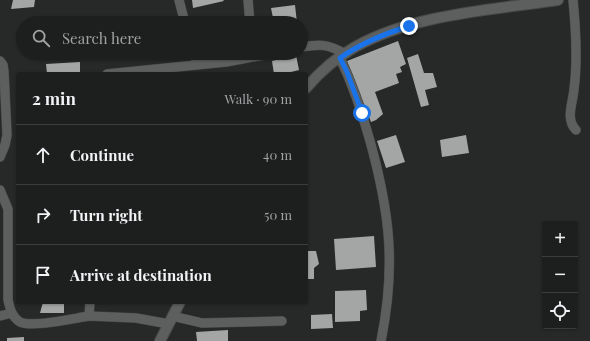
<!DOCTYPE html>
<html lang="en">
<head>
<meta charset="utf-8">
<style>
  body { margin:0; font-family:"Playfair Display",serif; background:#2a2c2b; color:#f1f3f6 }
  .controls { position:absolute; right:12px; bottom:12px; display:grid; overflow:hidden; border-radius:4px; box-shadow:0 1px 3px #0004 }
  .controls button { width:36px; height:36px; display:grid; place-items:center; padding:0; border:0; border-bottom:1px solid #3b3d3c; background:#1d1f1e; color:#f1f3f6; font:20px sans-serif }
  .stop { position:absolute; width:12px; height:12px; margin:-9px; border:3px solid #1a73e8; border-radius:50%; background:#fff }
  .stop.end { background:#1a73e8; border-color:#fff; box-shadow:0 1px 4px #0008 }
  .list { margin:0; padding:0; list-style:none }
  h2 { display:flex; justify-content:space-between; align-items:center; height:52px; margin:0; padding:0 16px; font-size:17px }
  h2 small { font-size:13px; font-weight:400; color:#a0a2a4 }
  .list li { display:grid; grid-template-columns:26px 1fr auto; gap:12px; align-items:center; box-sizing:border-box; height:60px; padding:0 16px; border-top:1px solid #3b3d3c }
  .list b { display:block; font-size:15px; white-space:nowrap }
  .list em { font-size:13px; font-style:normal; color:#a0a2a4 }
  .icon { flex:none; width:22px; height:22px; fill:none; stroke:currentColor; stroke-width:2; stroke-linecap:round; stroke-linejoin:round }
  .map { position:relative; flex:none; width:590px; height:341px; overflow:hidden }
  .search { position:absolute; background:#1d1f1e; box-shadow:0 1px 3px #0004; left:16px; top:16px; width:292px; height:44px; display:flex; align-items:center; gap:10px; box-sizing:border-box; padding:0 14px; border-radius:22px; color:#a0a2a4; font-size:15px }
  .panel { position:absolute; background:#1d1f1e; box-shadow:0 1px 3px #0004; left:16px; top:72px; width:292px; height:232px; border-radius:4px }
  .map>svg:first-child { display:block }
</style>
</head>
<body>
<div class="map">
<svg width="590" height="341" viewBox="0 0 590 341">
  <rect width="100%" height="100%" fill="#272928"/>
  <!-- building -->
  <path fill="#a3a6a4" d="M 13,0 L 35,0 L 34,7 L 11,9 Z
    M 192,0 L 223,0 L 224,1 L 193,8 Z
    M 295,5 L 297,23 L 274,23 L 271,8 Z
    M 221,18 L 223,23 L 206,23 Z
    M 398,41 L 406,64 L 400,67 L 402,72 L 396,74 L 399,83 L 375,92 L 383,114 L 376,120 L 371,122 L 347,61 Z
    M 418,54 L 424,73 L 433,73 L 437,87 L 425,90 L 429,105 L 421,107 L 407,58 Z
    M 296,55 L 299,70 L 283,74 L 274,74 L 272,61 Z
    M 80,62 L 80,74 L 47,74 L 46,64 Z
    M 396,135 L 405,162 L 386,168 L 377,141 Z
    M 466,135 L 469,153 L 442,157 L 440,140 Z
    M 374,236 L 376,267 L 336,270 L 334,239 Z
    M 306,251 L 316,251 L 319,264 L 314,268 L 314,279 L 306,279 Z
    M 366,290 L 367,310 L 360,311 L 360,321 L 335,322 L 335,291 Z
    M 43,302 L 64,302 L 64,313 L 40,313 Z
    M 332,314 L 333,328 L 311,329 L 311,315 Z
    M 228,330 L 228,341 L 197,341 L 196,332 Z
    M 24,337 L 24,341 L 7,341 L 7,338 Z"/>
  <g fill="none" stroke-linecap="round" stroke-linejoin="round">
    <defs>
      <path id="minor" d="M 179,0 L 185,23
        M 248,0 L 250,23
        M 573,0 C 576,30 578,59 574,89 C 573,103 565,119 576,130
        M 301,47 C 322,44 327,44 346,54
        M 194,53 L 197,65
        M 340,58 C 353,85 362,112 370,141 C 390,213 396,267 381,341
        M 0,61 L 3,65 L 4,72 L 7,135 L 5,145 L 0,157
        M 107,74 L 226,62 L 275,53
        M 0,190 L 8,209 L 8,300 C 10,309 12,317 20,322 C 32,328 75,318 89,316
        M 90,302 L 89,316 L 136,318 L 169,324
        M 0,316 L 12,313
        M 172,316 L 202,323 L 282,321"/>
      <path id="tertiary" d="M 306,88 C 319,73 337,57 355,47 C 414,14 492,10 558,0
        M 160,341 L 180,302"/>
    </defs>
    <!-- minor casing -->
    <use href="#minor" stroke="#464846" stroke-width="10"/>
    <!-- tertiary casing -->
    <use href="#tertiary" stroke="#464846" stroke-width="12"/>
    <!-- minor -->
    <use href="#minor" stroke="#5c5f5d" stroke-width="9"/>
    <!-- tertiary -->
    <use href="#tertiary" stroke="#5c5f5d" stroke-width="10"/>
  </g>
  <g fill="none" stroke-linecap="round" stroke-linejoin="round">
    <!-- route -->
    <path stroke="#1a73e8" stroke-width="5" d="M 362,113 L 347,72 L 340,58 C 361,43 384,34 409,26"/>
  </g>
</svg>
<div class="controls">
<button>+</button>
<button>−</button>
<button><svg class="icon" aria-label="locate" viewBox="0 0 24 24"><circle cx="12" cy="12" r="6"/><path d="M12 2v4M12 18v4M2 12h4M18 12h4"/></svg></button>
</div>
<div class="stop" style="left:362px;top:113px"></div>
<div class="stop end" style="left:409px;top:26px"></div>
<div class="search"><svg class="icon" aria-label="search" viewBox="0 0 24 24"><circle cx="10" cy="10" r="6"/><path d="M15 15l6 6"/></svg>Search here</div>
<section class="panel">
<h2>2 min<small>Walk · 90 m</small></h2>
<ul class="list">
<li><svg class="icon" aria-label="ahead" viewBox="0 0 24 24"><path d="M12 20V5M6 11l6-6 6 6"/></svg><div><b>Continue</b></div><em>40 m</em></li>
<li><svg class="icon" aria-label="right" viewBox="0 0 24 24"><path d="M7 20v-9h11M14 6l5 5-5 5"/></svg><div><b>Turn right</b></div><em>50 m</em></li>
<li><svg class="icon" aria-label="arrive" viewBox="0 0 24 24"><path d="M6 21V4h12l-3 4 3 4H6"/></svg><div><b>Arrive at destination</b></div></li>
</ul>
</section>
</div>
</body>
</html>
